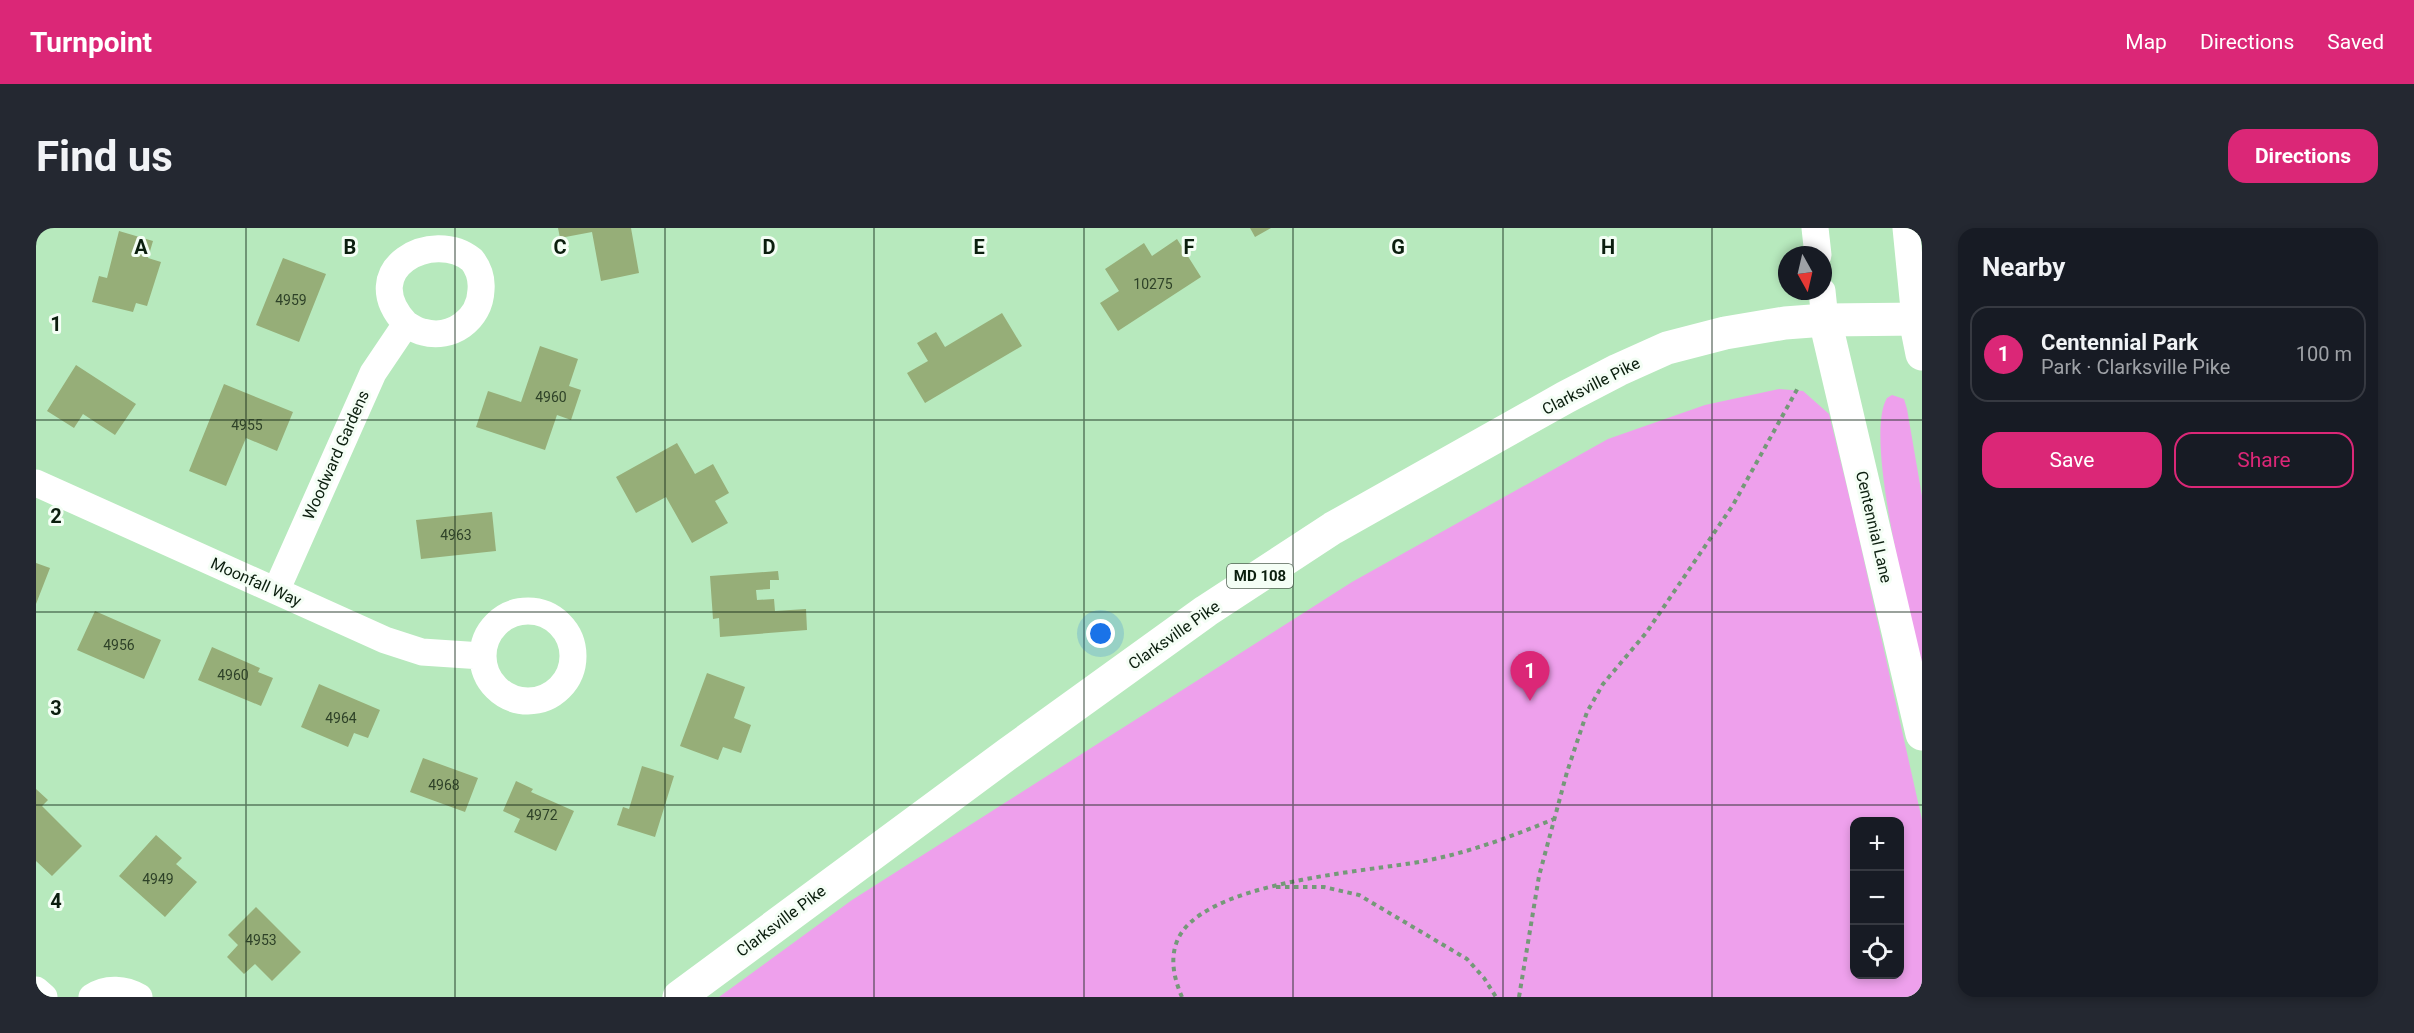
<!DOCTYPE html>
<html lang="en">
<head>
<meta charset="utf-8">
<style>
  body { margin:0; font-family:Roboto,sans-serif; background:#242831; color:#f1f3f6 }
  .controls { position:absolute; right:18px; bottom:18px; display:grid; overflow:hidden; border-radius:12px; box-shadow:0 3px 9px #0003 }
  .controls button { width:54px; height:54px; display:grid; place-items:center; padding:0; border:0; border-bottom:2px solid #363941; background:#171b24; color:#f1f3f6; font:30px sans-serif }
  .compass { position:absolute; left:1742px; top:18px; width:54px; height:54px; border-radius:50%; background:#171b24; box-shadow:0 3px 9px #0003; rotate:172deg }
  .you { position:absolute; left:1065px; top:406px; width:21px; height:21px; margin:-15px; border:4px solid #fff; border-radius:50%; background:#1a73e8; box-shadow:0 0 0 9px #1a73e833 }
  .badge { display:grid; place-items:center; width:39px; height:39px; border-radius:50%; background:#db2777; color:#fff; font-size:20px; font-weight:700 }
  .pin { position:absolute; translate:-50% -50px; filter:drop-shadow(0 2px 3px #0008) }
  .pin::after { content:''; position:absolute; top:32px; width:21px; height:18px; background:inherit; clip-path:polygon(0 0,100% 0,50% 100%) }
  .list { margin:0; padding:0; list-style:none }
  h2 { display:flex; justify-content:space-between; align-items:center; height:78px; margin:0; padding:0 24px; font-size:26px }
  h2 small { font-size:20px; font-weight:400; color:#9ea1a6 }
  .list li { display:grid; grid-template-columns:39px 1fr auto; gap:18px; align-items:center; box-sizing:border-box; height:96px; margin:0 12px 12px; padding:0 12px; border:2px solid #363941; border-radius:18px }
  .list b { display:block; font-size:22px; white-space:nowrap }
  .list p { margin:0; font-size:20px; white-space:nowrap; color:#9ea1a6 }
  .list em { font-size:20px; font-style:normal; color:#9ea1a6 }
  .actions { display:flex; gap:12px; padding:18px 24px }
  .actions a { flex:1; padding:14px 0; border:2px solid #db2777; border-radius:18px; text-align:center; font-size:21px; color:#db2777 }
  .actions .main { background:#db2777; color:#fff }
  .icon { flex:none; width:33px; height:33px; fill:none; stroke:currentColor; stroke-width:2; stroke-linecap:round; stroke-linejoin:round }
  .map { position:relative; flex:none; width:1886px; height:769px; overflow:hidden; border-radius:18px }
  header { display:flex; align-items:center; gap:36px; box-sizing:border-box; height:84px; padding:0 30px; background:#db2777; color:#fff }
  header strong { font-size:28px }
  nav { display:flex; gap:33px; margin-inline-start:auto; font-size:21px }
  .intro { display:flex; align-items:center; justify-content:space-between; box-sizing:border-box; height:144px; padding:0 36px }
  h1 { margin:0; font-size:42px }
  .button { padding:15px 27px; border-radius:18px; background:#db2777; color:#fff; font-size:21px; font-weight:700 }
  main { display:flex; gap:36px; padding:0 36px }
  aside { flex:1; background:#171b24; border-radius:18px; box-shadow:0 3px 9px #0003 }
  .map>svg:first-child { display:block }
</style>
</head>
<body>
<header>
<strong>Turnpoint</strong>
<nav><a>Map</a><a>Directions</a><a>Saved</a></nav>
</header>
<div class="intro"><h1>Find us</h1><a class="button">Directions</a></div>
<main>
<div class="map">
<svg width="1886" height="769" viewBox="0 0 1886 769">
  <rect width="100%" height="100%" fill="#b7e9bd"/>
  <!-- green -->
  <path fill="#eea0ec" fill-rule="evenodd" d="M 1743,161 L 1767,163 L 1793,186 L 1818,288 L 1886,592 L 1886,769 L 683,769 L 816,672 L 1316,354 L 1572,211 L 1669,177 ZM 1818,594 L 1864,594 L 1864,746 L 1818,746 Z
    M 1856,167 L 1868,171 L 1871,181 L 1886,268 L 1886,439 C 1875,388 1827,210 1851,170 Z"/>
  <!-- building -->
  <path fill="#96ae78" d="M 522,0 L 595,0 L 603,45 L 565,53 L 556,4 L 524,10 Z
    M 1214,0 L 1235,0 L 1219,9 Z
    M 83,3 L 117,13 L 112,30 L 125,34 L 111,78 L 100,75 L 97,84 L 56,74 L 63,48 L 71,50 Z
    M 1141,11 L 1165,49 L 1082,103 L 1064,75 L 1083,63 L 1069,41 L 1108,15 L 1116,28 Z
    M 247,30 L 290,46 L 263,114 L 220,97 Z
    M 966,85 L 986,118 L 889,175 L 871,145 L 892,133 L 881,115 L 900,104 L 909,119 Z
    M 504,118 L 542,131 L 533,158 L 545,162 L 535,192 L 521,187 L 509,222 L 440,199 L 452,163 L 485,174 Z
    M 40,137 L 100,176 L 79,207 L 47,186 L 38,200 L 11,183 Z
    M 188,156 L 257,184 L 241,223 L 210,210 L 190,258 L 153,243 Z
    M 641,215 L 659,246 L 677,236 L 693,265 L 679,273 L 692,295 L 656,315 L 630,269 L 600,285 L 580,249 Z
    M 456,284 L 460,323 L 385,331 L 380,292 Z
    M 0,335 L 14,340 L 0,376 Z
    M 742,343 L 743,352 L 734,352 L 734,361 L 720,362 L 721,372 L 738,371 L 739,383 L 770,381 L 771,402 L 684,409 L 683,390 L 677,391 L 674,348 Z
    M 59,383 L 125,412 L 108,451 L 41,422 Z
    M 176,419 L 224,440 L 222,444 L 237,450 L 225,478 L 162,452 Z
    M 671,445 L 709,459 L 698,490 L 715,497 L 705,525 L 687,519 L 682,532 L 644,518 Z
    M 283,456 L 344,482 L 332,510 L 318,505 L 312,519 L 265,499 Z
    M 387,530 L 442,550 L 429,584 L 374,564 Z
    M 606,538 L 638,548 L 619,609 L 581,597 L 587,579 L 593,581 Z
    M 480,553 L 497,561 L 495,564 L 538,583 L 520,623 L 478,604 L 484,591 L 467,583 Z
    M 0,561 L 12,572 L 6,578 L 46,618 L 16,648 L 0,633 Z
    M 120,607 L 146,630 L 140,636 L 161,654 L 129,689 L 83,648 Z
    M 220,679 L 265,724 L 236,753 L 219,736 L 208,746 L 191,729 L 202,717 L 192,707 Z"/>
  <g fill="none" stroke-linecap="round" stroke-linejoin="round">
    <!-- path -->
    <path stroke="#749978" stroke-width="4" stroke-dasharray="4.5 4.5" stroke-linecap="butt" d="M 1240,659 L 1288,659 L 1323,667 L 1431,731 L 1448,750 L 1460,769
      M 1146,769 C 1139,753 1134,734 1140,716 C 1160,653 1332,644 1388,633 C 1432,625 1477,608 1518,591
      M 1483,769 L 1503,648 L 1531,544 L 1551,484 L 1567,456 L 1610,405 L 1697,277 L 1763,158"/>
    <!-- minor -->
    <path stroke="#fff" stroke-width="27" d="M 1779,0 L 1782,27
      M 1870,0 L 1879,91
      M 1786,63 L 1789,92
      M 0,255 L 349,412 L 386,424 L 446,428
      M 240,363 L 337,145 L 370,96 C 375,99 381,103 387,104 C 415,112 444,92 445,62 C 446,51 443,41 436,32 C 397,0 319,41 370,96
      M447 428a45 45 0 1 1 90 0a45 45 0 1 1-90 0Z
      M 0,762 L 8,769
      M 56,769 C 71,759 89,761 103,769"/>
    <!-- tertiary -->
    <path stroke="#fff" stroke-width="33" d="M 1879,91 L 1886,126
      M 1789,92 L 1886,506"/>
    <!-- primary -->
    <path stroke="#fff" stroke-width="33" d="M 643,769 L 973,525 L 1170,383 L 1297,300 L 1530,169 L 1582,142 L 1631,120 L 1689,105 L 1749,95 L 1789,92 L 1886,91"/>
  </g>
  <!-- grid -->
  <path fill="none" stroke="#0b1e0e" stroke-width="1.5" stroke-opacity="0.55" d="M 210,0 L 210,769M 419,0 L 419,769M 629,0 L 629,769M 838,0 L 838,769M 1048,0 L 1048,769M 1257,0 L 1257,769M 1467,0 L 1467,769M 1676,0 L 1676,769M 0,192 L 1886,192M 0,384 L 1886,384M 0,577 L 1886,577"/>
  <g text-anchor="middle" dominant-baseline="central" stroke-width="6" stroke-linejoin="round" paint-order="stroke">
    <!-- number labels -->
    <g font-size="14" fill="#2e4228">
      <text x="1117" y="56">10275</text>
      <text x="255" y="72">4959</text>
      <text x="515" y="169">4960</text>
      <text x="211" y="197">4955</text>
      <text x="420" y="307">4963</text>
      <text x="83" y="417">4956</text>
      <text x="197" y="447">4960</text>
      <text x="305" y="490">4964</text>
      <text x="408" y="557">4968</text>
      <text x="506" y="587">4972</text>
      <text x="122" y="651">4949</text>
      <text x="225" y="712">4953</text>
    </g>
    <!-- shield labels -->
    <rect fill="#f4fef5" stroke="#516153" stroke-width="1.5" x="1191" y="336" width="66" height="24" rx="4.5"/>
    <g font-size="15" font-weight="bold" fill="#0b1e0e">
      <text x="1224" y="348">MD 108</text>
    </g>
    <!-- street labels -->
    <g font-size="16" fill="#0b1e0e" stroke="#f4fef5">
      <text transform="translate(1555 158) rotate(-27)">Clarksville Pike</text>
      <text transform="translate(300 227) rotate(-66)">Woodward Gardens</text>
      <text transform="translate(1838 299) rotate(77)">Centennial Lane</text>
      <text transform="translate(220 354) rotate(24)">Moonfall Way</text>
      <text transform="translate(1138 407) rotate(-35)">Clarksville Pike</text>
      <text transform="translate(745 693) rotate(-37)">Clarksville Pike</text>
    </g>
  </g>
  <g font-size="20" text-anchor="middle" font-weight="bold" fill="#0b1e0e" stroke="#f4fef5" stroke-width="6" stroke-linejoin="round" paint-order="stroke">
    <text x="105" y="26">A</text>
    <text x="314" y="26">B</text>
    <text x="524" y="26">C</text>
    <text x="733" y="26">D</text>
    <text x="943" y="26">E</text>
    <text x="1153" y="26">F</text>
    <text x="1362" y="26">G</text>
    <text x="1572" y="26">H</text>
    <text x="20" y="103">1</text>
    <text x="20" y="295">2</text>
    <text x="20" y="487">3</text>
    <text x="20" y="680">4</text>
  </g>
</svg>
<div class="controls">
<button>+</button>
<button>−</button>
<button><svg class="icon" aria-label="locate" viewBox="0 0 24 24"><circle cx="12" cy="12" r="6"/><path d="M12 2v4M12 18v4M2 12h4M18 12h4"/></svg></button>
</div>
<svg class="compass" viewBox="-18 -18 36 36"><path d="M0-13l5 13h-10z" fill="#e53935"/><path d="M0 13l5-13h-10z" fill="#9ea1a6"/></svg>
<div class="you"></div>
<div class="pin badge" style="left:1494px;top:473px">1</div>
</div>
<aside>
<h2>Nearby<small></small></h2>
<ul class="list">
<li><span class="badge">1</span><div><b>Centennial Park</b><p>Park · Clarksville Pike</p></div><em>100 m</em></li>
</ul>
<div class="actions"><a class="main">Save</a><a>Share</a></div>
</aside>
</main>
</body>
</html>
